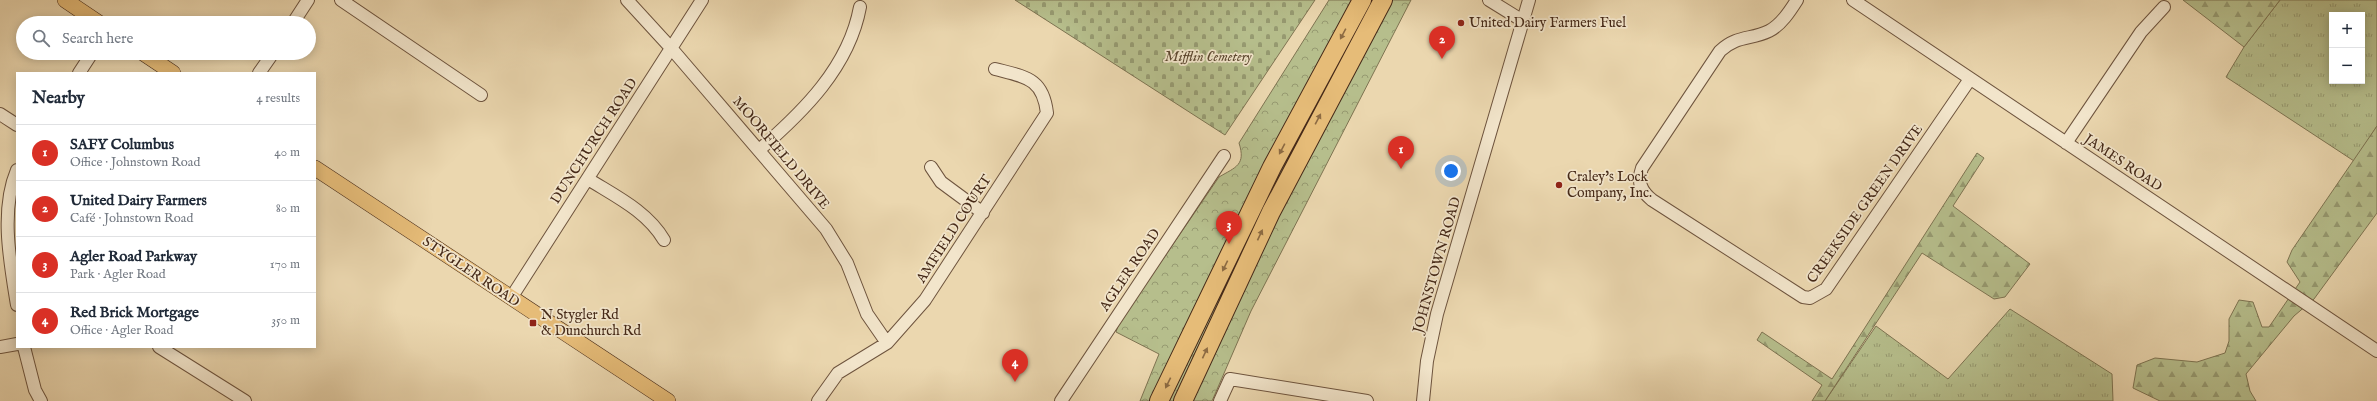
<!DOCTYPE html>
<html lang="en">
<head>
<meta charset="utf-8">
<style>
  body { margin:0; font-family:"IM FELL English",serif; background:#f6f6f7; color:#1f2937 }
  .controls { position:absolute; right:12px; top:12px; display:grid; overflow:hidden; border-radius:0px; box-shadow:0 2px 10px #0003 }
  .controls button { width:36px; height:36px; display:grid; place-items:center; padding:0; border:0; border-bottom:1px solid #e0e1e3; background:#fff; color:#1f2937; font:20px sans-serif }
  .you { position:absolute; left:1451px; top:171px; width:14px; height:14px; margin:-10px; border:3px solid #fff; border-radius:50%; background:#1a73e8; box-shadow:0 0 0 6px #1a73e833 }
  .badge { display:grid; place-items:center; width:26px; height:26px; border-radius:50%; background:#d93025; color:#fff; font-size:13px; font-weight:700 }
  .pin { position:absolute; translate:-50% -33px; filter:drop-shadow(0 1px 2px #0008) }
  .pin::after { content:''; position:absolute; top:21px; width:14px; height:12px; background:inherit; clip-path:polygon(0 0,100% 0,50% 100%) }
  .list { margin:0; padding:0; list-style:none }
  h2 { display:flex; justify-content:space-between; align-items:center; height:52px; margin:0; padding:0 16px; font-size:17px }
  h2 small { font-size:13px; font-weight:400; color:#747a83 }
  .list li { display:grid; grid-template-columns:26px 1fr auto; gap:12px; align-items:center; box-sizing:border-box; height:56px; padding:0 16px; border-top:1px solid #e0e1e3 }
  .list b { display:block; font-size:15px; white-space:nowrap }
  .list p { margin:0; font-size:13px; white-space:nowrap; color:#747a83 }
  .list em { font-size:13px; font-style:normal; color:#747a83 }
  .icon { flex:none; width:22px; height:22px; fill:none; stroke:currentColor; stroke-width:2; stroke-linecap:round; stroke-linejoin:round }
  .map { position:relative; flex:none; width:2377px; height:401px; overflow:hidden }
  .search { position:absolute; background:#fff; box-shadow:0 2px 10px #0003; left:16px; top:16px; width:300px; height:44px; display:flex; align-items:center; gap:10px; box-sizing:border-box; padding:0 14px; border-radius:22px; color:#747a83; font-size:15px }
  .panel { position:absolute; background:#fff; box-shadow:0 2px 10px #0003; left:16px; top:72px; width:300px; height:276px; border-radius:0px }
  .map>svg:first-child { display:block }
</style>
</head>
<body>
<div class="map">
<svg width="2377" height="401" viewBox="0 0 2377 401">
  <defs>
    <pattern id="grass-tufts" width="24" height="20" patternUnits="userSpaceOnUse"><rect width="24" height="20" fill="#b6be8c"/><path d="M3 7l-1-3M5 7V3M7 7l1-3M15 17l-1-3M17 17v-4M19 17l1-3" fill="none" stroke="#969a71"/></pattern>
    <pattern id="forest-firs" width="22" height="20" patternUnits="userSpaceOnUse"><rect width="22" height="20" fill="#b6be8c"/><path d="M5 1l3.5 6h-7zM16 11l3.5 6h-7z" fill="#969a71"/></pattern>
    <pattern id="cemetery-stones" width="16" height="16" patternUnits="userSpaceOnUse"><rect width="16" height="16" fill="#b6be8c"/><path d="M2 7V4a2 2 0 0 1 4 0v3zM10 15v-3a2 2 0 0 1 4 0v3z" fill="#969a71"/></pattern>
    <pattern id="park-crowns" width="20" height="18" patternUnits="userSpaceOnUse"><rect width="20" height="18" fill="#b6be8c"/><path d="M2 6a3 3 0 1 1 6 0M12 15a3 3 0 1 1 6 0" fill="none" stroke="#969a71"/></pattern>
  </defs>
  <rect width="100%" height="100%" fill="#ebd7af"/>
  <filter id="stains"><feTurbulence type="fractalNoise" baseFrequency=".005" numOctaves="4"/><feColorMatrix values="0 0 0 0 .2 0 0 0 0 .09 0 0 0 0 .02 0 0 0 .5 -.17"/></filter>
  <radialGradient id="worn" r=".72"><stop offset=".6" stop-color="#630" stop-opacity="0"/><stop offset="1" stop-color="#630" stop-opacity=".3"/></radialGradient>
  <!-- grass -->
  <path fill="url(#grass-tufts)" stroke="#7e7452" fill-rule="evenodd" d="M 2280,0 L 2377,0 L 2377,126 L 2354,161 L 2226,77 L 2244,47 ZM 2332,15 L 2362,15 L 2362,81 L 2332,81 Z
    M 2010,309 L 2112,374 L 2113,401 L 1825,401 L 1876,326 L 1948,379 Z"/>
  <!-- forest -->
  <path fill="url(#forest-firs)" stroke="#7e7452" d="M 2183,0 L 2280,0 L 2244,47 Z
    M 2377,126 L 2377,213 L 2314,299 L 2294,316 L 2246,374 L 2250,391 L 2256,401 L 2160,401 L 2133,388 L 2137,365 L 2155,358 L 2197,362 L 2225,353 L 2229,341 L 2229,319 L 2239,300 L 2253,302 L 2262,327 L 2269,327 L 2300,282 L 2287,262 L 2292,250 Z
    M 1977,153 L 1984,158 L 1953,206 L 2030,264 L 2005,297 L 1994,299 L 1922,253 L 1825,401 L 1812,401 L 1822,385 L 1757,340 L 1762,332 L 1832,379 Z"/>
  <!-- cemetery -->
  <path fill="url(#cemetery-stones)" stroke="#7e7452" d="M 1015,0 L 1315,0 L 1225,135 Z"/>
  <!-- park -->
  <path fill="url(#park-crowns)" stroke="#7e7452" d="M 1329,0 L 1411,0 L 1251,311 L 1212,401 L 1140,401 L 1159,354 L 1116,332 L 1119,323 L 1219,177 C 1236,167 1246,165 1239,143 Z"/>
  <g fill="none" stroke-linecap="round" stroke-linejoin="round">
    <defs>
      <path id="minor" d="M 341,0 L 481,95
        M 627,0 L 671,48 L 826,229 L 847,263 L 867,314 L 887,343
        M 1489,0 L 1523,21
        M 1797,0 C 1790,11 1781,25 1769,31 C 1751,40 1737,35 1720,51 L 1642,168 C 1637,182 1641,191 1652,200 L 1803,297 L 1810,298 L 1826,289 L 1970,79
        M 1853,0 L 2377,351
        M 293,23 L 308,0
        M 79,73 L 92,53
        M 259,73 L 273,53
        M 0,114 L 17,125
        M 2066,143 L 2141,32 L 2164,7
        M 759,150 C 803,112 849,67 860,7
        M 931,167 L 941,182 L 983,213
        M 17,170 C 0,210 10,262 17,305
        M 588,179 C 615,196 647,211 664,240
        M 511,298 L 702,0
        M 0,347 L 17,344
        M 24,347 L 35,390 L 41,401
        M 159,347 L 245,401
        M 818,401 L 838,373 L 887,343 L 925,300 L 1047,113 C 1043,78 1026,77 995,69
        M 1061,401 L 1224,156
        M 1220,401 L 1230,379 L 1367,401
        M 1423,401 L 1427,361 L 1437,314 L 1529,0"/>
      <path id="major" d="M 65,0 L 99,23
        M 143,53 L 173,73
        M 315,168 L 668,401"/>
      <path id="highway" d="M 1159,401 L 1272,167 L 1362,0
        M 1183,401 L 1271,212 L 1383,0"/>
    </defs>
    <!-- minor casing -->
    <use href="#minor" stroke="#6e543e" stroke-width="14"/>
    <!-- major casing -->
    <use href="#major" stroke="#452918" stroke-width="16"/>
    <!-- highway casing -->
    <use href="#highway" stroke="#452918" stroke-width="20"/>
    <!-- minor -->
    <use href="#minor" stroke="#f2e5cb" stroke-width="12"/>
    <!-- major -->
    <use href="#major" stroke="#e6bc78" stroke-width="15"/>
    <!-- highway -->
    <use href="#highway" stroke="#e6bc78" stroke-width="18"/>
  </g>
  <!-- one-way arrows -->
  <defs><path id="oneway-solid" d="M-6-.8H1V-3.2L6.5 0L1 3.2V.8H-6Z"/></defs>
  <g fill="#8d6b43">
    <use href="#oneway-solid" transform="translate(1343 34) rotate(118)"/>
    <use href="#oneway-solid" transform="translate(1318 119) rotate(-62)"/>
    <use href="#oneway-solid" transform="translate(1282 149) rotate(118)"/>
    <use href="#oneway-solid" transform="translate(1260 235) rotate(-65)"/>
    <use href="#oneway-solid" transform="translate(1225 266) rotate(116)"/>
    <use href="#oneway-solid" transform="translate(1205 353) rotate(-65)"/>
    <use href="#oneway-solid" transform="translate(1168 383) rotate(116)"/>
  </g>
  <!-- markers -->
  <g fill="#8f2418" stroke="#f2e5cb" stroke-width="1.5">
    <circle cx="1461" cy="23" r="4"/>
    <circle cx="1559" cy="185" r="4"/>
    <rect x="529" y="319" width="8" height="8" rx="2"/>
  </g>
  <g text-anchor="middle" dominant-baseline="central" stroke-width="3.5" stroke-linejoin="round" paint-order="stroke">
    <!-- poi labels -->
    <g font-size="14" fill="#452918" stroke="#f2e5cb" text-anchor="start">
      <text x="1469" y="23">United Dairy Farmers Fuel</text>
      <text x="1567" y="177">Craley's Lock<tspan x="1567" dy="16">Company, Inc.</tspan></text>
      <text x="541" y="315">N Stygler Rd<tspan x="541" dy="16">&amp; Dunchurch Rd</tspan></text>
    </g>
    <!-- park labels -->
    <g font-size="14" font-style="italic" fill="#5c472f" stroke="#f2e5cb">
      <text x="1208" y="57">Mifflin Cemetery</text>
    </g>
    <!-- street labels -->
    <g font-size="14" fill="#452918" stroke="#f2e5cb">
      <text transform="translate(594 141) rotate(-57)">DUNCHURCH ROAD</text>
      <text transform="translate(781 153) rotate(50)">MOORFIELD DRIVE</text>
      <text transform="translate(2123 163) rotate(34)">JAMES ROAD</text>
      <text transform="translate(1865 204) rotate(-55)">CREEKSIDE GREEN DRIVE</text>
      <text transform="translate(954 229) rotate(-57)">AMFIELD COURT</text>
      <text transform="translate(1437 265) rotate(-74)">JOHNSTOWN ROAD</text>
      <text transform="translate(1130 270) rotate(-56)">AGLER ROAD</text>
      <text transform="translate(471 272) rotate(34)">STYGLER ROAD</text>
    </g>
  </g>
  <rect width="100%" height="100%" filter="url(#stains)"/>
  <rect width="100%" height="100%" fill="url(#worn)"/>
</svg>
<div class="controls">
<button>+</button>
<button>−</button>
</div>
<div class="you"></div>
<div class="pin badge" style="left:1401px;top:169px">1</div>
<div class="pin badge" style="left:1442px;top:59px">2</div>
<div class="pin badge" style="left:1229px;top:244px">3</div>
<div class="pin badge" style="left:1015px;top:382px">4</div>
<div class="search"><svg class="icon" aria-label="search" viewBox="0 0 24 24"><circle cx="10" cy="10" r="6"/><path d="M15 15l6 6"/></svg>Search here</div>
<section class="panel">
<h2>Nearby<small>4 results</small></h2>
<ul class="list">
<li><span class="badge">1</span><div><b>SAFY Columbus</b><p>Office · Johnstown Road</p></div><em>40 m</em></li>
<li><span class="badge">2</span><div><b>United Dairy Farmers</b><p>Café · Johnstown Road</p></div><em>80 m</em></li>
<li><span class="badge">3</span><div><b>Agler Road Parkway</b><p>Park · Agler Road</p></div><em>170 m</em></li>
<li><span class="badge">4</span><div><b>Red Brick Mortgage</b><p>Office · Agler Road</p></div><em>350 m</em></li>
</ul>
</section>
</div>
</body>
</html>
